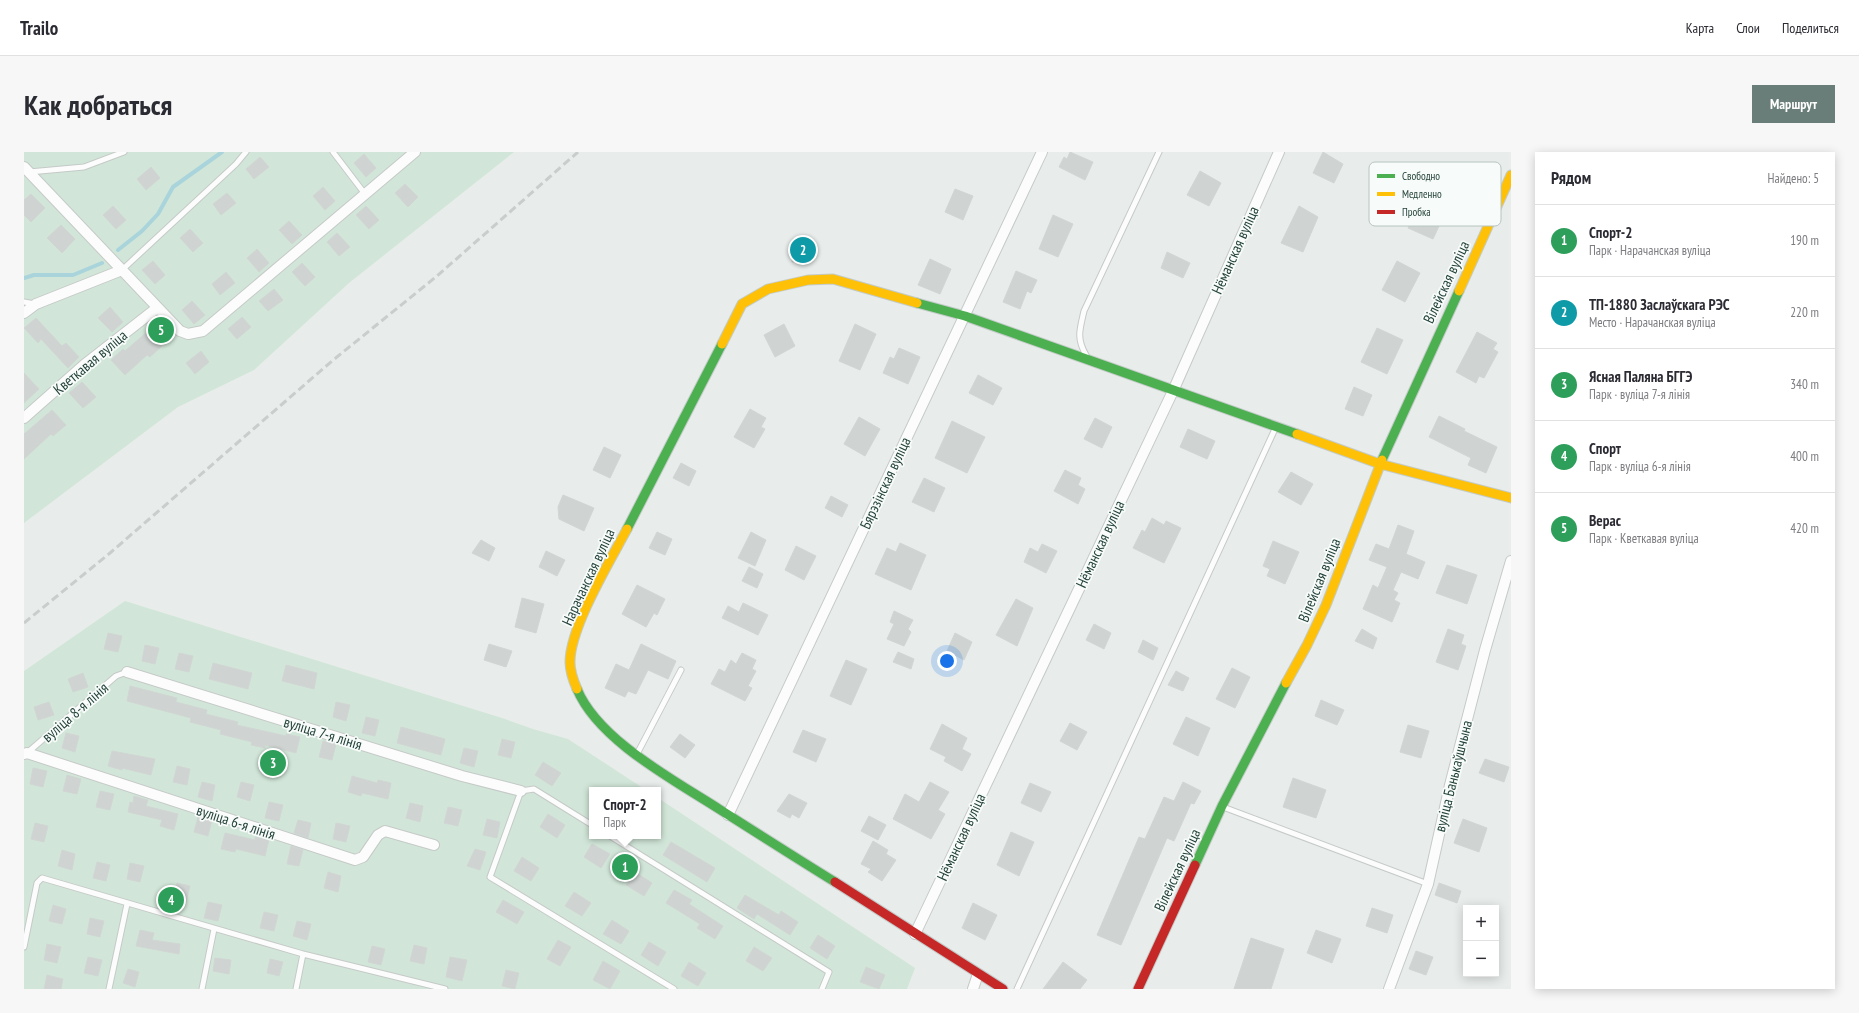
<!DOCTYPE html>
<html lang="ru">
<head>
<meta charset="utf-8">
<style>
  body { margin:0; font-family:"PT Sans Narrow",sans-serif; background:#f7f7f7; color:#2b2b33 }
  .controls { position:absolute; right:12px; bottom:12px; display:grid; overflow:hidden; border-radius:0px; box-shadow:0 2px 10px #0003 }
  .controls button { width:36px; height:36px; display:grid; place-items:center; padding:0; border:0; border-bottom:1px solid #e1e1e2; background:#fff; color:#2b2b33; font:20px sans-serif }
  .you { position:absolute; left:923px; top:509px; width:14px; height:14px; margin:-10px; border:3px solid #fff; border-radius:50%; background:#1a73e8; box-shadow:0 0 0 6px #1a73e833 }
  .badge { display:grid; place-items:center; width:26px; height:26px; border-radius:50%; background:#697e78; color:#fff; font-size:13px; font-weight:700 }
  .pin { position:absolute; translate:-50% -50%; border:2px solid #fff; box-shadow:0 1px 4px #0006 }
  .popup { position:absolute; left:565px; top:635px; width:72px; height:52px; box-sizing:border-box; display:grid; place-content:center; border-radius:0px; background:#fff; filter:drop-shadow(0 1px 3px #0005); font-size:13px; white-space:nowrap; color:#7c7c81 }
  .popup b { font-size:15px; color:#2b2b33 }
  .popup::after { content:''; position:absolute; left:50%; top:100%; margin-left:-8px; border:8px solid transparent; border-top-color:#fff }
  .list { margin:0; padding:0; list-style:none }
  h2 { display:flex; justify-content:space-between; align-items:center; height:52px; margin:0; padding:0 16px; font-size:17px }
  h2 small { font-size:13px; font-weight:400; color:#7c7c81 }
  .list li { display:grid; grid-template-columns:26px 1fr auto; gap:12px; align-items:center; box-sizing:border-box; height:72px; padding:0 16px; border-top:1px solid #e1e1e2 }
  .list b { display:block; font-size:15px; white-space:nowrap }
  .list p { margin:0; font-size:13px; white-space:nowrap; color:#7c7c81 }
  .list em { font-size:13px; font-style:normal; color:#7c7c81 }
  .map { position:relative; flex:none; width:1487px; height:837px; overflow:hidden; border-radius:0px }
  header { display:flex; align-items:center; gap:24px; box-sizing:border-box; height:56px; padding:0 20px; background:#fff; border-bottom:1px solid #e1e1e2 }
  header strong { font-size:19px }
  nav { display:flex; gap:22px; margin-inline-start:auto; font-size:14px }
  .intro { display:flex; align-items:center; justify-content:space-between; box-sizing:border-box; height:96px; padding:0 24px }
  h1 { margin:0; font-size:28px }
  .button { padding:10px 18px; border-radius:0px; background:#697e78; color:#fff; font-size:14px; font-weight:700 }
  main { display:flex; gap:24px; padding:0 24px }
  aside { flex:1; background:#fff; border-radius:0px; box-shadow:0 2px 10px #0003 }
  .map>svg:first-child { display:block }
</style>
</head>
<body>
<header>
<strong>Trailo</strong>
<nav><a>Карта</a><a>Слои</a><a>Поделиться</a></nav>
</header>
<div class="intro"><h1>Как добраться</h1><a class="button">Маршрут</a></div>
<main>
<div class="map">
<svg width="1487" height="837" viewBox="0 0 1487 837">
  <rect width="100%" height="100%" fill="#e8edeb"/>
  <!-- green -->
  <path fill="#d1e6d8" d="M 0,0 L 490,0 L 325,131 L 230,218 L 154,255 L 0,371 Z
    M 101,449 L 478,566 L 509,577 L 544,587 L 622,638 L 568,638 L 568,684 L 634,684 L 634,646 L 891,816 L 883,837 L 0,837 L 0,519 Z"/>
  <g fill="none" stroke-linecap="round" stroke-linejoin="round">
    <!-- stream -->
    <path stroke="#a9d4db" stroke-width="4" d="M 94,98 L 118,79 L 134,62 L 149,35 L 198,0
      M 0,126 L 10,123 L 49,123 L 78,111"/>
  </g>
  <!-- building -->
  <path fill="#cfd4d2" stroke="#d1d6d4" d="M 1046,0 L 1069,10 L 1061,28 L 1035,15 L 1040,5 L 1043,7 Z
    M 1299,0 L 1319,12 L 1310,31 L 1289,21 Z
    M 340,2 L 352,16 L 342,25 L 330,11 Z
    M 236,5 L 245,15 L 230,27 L 222,17 Z
    M 127,15 L 136,26 L 122,38 L 113,27 Z
    M 1176,19 L 1197,31 L 1185,54 L 1163,43 Z
    M 381,32 L 394,45 L 384,55 L 371,41 Z
    M 299,35 L 311,49 L 301,58 L 289,44 Z
    M 931,37 L 949,44 L 939,68 L 921,60 Z
    M 203,41 L 212,51 L 197,63 L 189,52 Z
    M 7,42 L 21,56 L 7,70 L 0,63 L 0,48 Z
    M 1398,46 L 1423,57 L 1409,87 L 1384,76 Z
    M 89,54 L 102,68 L 92,77 L 79,63 Z
    M 342,54 L 355,68 L 345,77 L 332,63 Z
    M 1275,54 L 1294,65 L 1279,100 L 1257,91 Z
    M 1029,63 L 1049,72 L 1034,105 L 1015,97 Z
    M 265,69 L 278,83 L 268,92 L 255,78 Z
    M 37,73 L 51,87 L 38,101 L 23,86 Z
    M 166,77 L 179,91 L 169,100 L 156,86 Z
    M 313,81 L 326,95 L 315,104 L 303,90 Z
    M 769,87 L 788,87 L 788,110 L 768,110 Z
    M 233,97 L 245,111 L 235,120 L 223,106 Z
    M 1143,100 L 1166,111 L 1159,126 L 1137,116 Z
    M 906,107 L 927,117 L 916,142 L 894,133 Z
    M 129,109 L 141,123 L 131,132 L 118,118 Z
    M 1373,109 L 1396,121 L 1381,150 L 1358,138 Z
    M 278,111 L 291,125 L 281,134 L 268,120 Z
    M 992,119 L 1013,128 L 1007,141 L 1003,139 L 996,157 L 979,150 Z
    M 202,120 L 211,131 L 196,143 L 188,132 Z
    M 250,137 L 259,148 L 244,159 L 235,149 Z
    M 168,149 L 181,163 L 170,172 L 158,158 Z
    M 86,155 L 99,170 L 88,180 L 74,166 Z
    M 218,165 L 227,175 L 213,187 L 204,177 Z
    M 12,166 L 38,194 L 42,191 L 55,205 L 44,216 L 17,187 L 14,191 L 0,176 Z
    M 760,172 L 771,194 L 751,205 L 740,183 Z
    M 831,172 L 852,182 L 836,218 L 815,209 Z
    M 1353,176 L 1379,188 L 1363,222 L 1337,210 Z
    M 124,179 L 138,194 L 126,205 L 123,203 L 101,223 L 87,208 L 99,197 L 101,199 Z
    M 1453,180 L 1473,191 L 1469,197 L 1474,200 L 1460,226 L 1455,224 L 1452,231 L 1432,220 Z
    M 875,196 L 896,205 L 884,232 L 859,221 L 866,205 L 870,207 Z
    M 177,199 L 185,210 L 171,222 L 162,211 Z
    M 0,221 L 15,237 L 0,251 Z
    M 954,223 L 978,236 L 969,253 L 945,241 Z
    M 58,230 L 72,245 L 59,256 L 45,241 Z
    M 1330,235 L 1348,243 L 1339,264 L 1321,257 Z
    M 726,257 L 742,266 L 737,275 L 741,277 L 730,296 L 710,285 Z
    M 28,258 L 42,273 L 29,284 L 27,282 L 0,307 L 0,282 Z
    M 1415,264 L 1441,277 L 1440,279 L 1473,295 L 1462,321 L 1444,313 L 1447,306 L 1405,285 Z
    M 835,265 L 856,277 L 841,304 L 820,292 Z
    M 1071,266 L 1088,275 L 1078,296 L 1060,287 Z
    M 928,269 L 961,285 L 943,321 L 911,306 Z
    M 1164,277 L 1191,289 L 1183,307 L 1156,295 Z
    M 580,295 L 597,303 L 586,326 L 569,318 Z
    M 657,311 L 672,319 L 665,334 L 649,326 Z
    M 1041,318 L 1057,326 L 1054,333 L 1061,337 L 1054,352 L 1030,339 Z
    M 1267,320 L 1289,332 L 1277,353 L 1254,340 Z
    M 900,326 L 921,336 L 910,360 L 888,350 Z
    M 539,343 L 570,356 L 560,379 L 535,367 L 534,355 Z
    M 807,344 L 824,353 L 818,365 L 801,356 Z
    M 1128,366 L 1140,373 L 1142,369 L 1157,376 L 1140,411 L 1109,396 L 1118,378 L 1121,380 Z
    M 1374,373 L 1390,379 L 1382,402 L 1401,410 L 1394,427 L 1377,420 L 1369,438 L 1374,441 L 1370,448 L 1376,451 L 1368,470 L 1339,457 L 1349,433 L 1354,436 L 1363,415 L 1345,408 L 1352,392 L 1365,397 Z
    M 633,380 L 648,387 L 641,403 L 625,396 Z
    M 727,380 L 742,388 L 731,414 L 714,406 Z
    M 457,388 L 471,396 L 465,409 L 448,401 Z
    M 1249,389 L 1275,400 L 1261,432 L 1243,424 L 1246,417 L 1239,414 Z
    M 876,391 L 902,403 L 887,438 L 851,422 L 863,396 L 872,400 Z
    M 1018,392 L 1033,399 L 1022,421 L 1000,410 L 1006,396 L 1014,400 Z
    M 772,394 L 792,404 L 780,428 L 761,418 Z
    M 522,399 L 541,408 L 533,424 L 515,415 Z
    M 1423,413 L 1453,423 L 1443,452 L 1412,441 Z
    M 725,415 L 739,422 L 733,436 L 718,429 Z
    M 613,433 L 641,447 L 633,463 L 630,461 L 622,475 L 598,462 Z
    M 498,446 L 520,452 L 512,481 L 491,475 Z
    M 992,447 L 1009,456 L 993,494 L 972,483 Z
    M 719,451 L 744,463 L 734,483 L 698,466 L 704,454 L 715,460 Z
    M 870,459 L 889,468 L 884,477 L 887,480 L 880,494 L 863,487 L 870,472 L 866,470 Z
    M 1070,472 L 1087,481 L 1080,497 L 1062,488 Z
    M 1338,477 L 1353,486 L 1349,497 L 1331,489 Z
    M 1424,477 L 1440,483 L 1437,492 L 1442,494 L 1434,518 L 1412,510 Z
    M 84,481 L 98,484 L 94,500 L 80,497 Z
    M 931,481 L 948,490 L 940,508 L 923,499 Z
    M 1119,488 L 1134,496 L 1129,508 L 1114,500 Z
    M 465,492 L 488,499 L 482,515 L 460,508 Z
    M 617,492 L 652,509 L 644,527 L 624,518 L 612,542 L 604,539 L 601,545 L 581,536 L 592,512 L 605,518 Z
    M 121,493 L 135,496 L 131,512 L 118,509 Z
    M 874,500 L 890,507 L 887,517 L 869,510 Z
    M 155,501 L 169,504 L 165,520 L 151,517 Z
    M 718,501 L 732,508 L 728,517 L 732,519 L 724,534 L 728,536 L 721,549 L 687,532 L 695,517 L 701,520 L 707,508 L 712,512 Z
    M 822,508 L 843,517 L 827,553 L 806,544 Z
    M 189,511 L 228,521 L 224,537 L 185,527 Z
    M 262,513 L 293,521 L 290,537 L 258,529 Z
    M 1208,516 L 1226,525 L 1211,556 L 1192,547 Z
    M 1152,519 L 1165,526 L 1159,539 L 1144,533 Z
    M 59,521 L 64,535 L 49,540 L 44,527 Z
    M 106,534 L 153,546 L 152,550 L 183,558 L 182,562 L 214,570 L 213,573 L 262,584 L 262,582 L 276,585 L 272,601 L 241,593 L 241,596 L 227,593 L 228,590 L 196,582 L 197,578 L 166,570 L 167,566 L 103,549 Z
    M 1297,548 L 1320,558 L 1313,573 L 1291,564 Z
    M 25,550 L 30,563 L 14,568 L 10,555 Z
    M 312,550 L 326,553 L 322,569 L 309,565 Z
    M 342,565 L 355,568 L 351,584 L 338,581 Z
    M 1162,565 L 1186,576 L 1174,604 L 1149,592 Z
    M 1046,571 L 1063,580 L 1053,598 L 1036,589 Z
    M 918,572 L 943,586 L 938,597 L 947,602 L 938,619 L 920,609 L 922,605 L 906,597 Z
    M 1384,573 L 1405,579 L 1397,606 L 1376,600 Z
    M 377,575 L 421,587 L 417,603 L 373,591 Z
    M 779,578 L 802,587 L 792,610 L 769,600 Z
    M 42,581 L 55,584 L 51,600 L 38,596 Z
    M 656,582 L 671,593 L 661,606 L 646,595 Z
    M 478,587 L 491,590 L 487,606 L 474,603 Z
    M 299,589 L 312,592 L 308,608 L 295,605 Z
    M 440,596 L 454,599 L 450,615 L 436,611 Z
    M 88,599 L 131,607 L 127,623 L 98,616 L 98,618 L 84,614 Z
    M 1461,607 L 1485,615 L 1480,630 L 1455,621 Z
    M 519,610 L 537,621 L 528,634 L 511,623 Z
    M 153,614 L 166,617 L 163,633 L 149,630 Z
    M 9,616 L 23,619 L 19,635 L 6,632 Z
    M 43,623 L 57,627 L 53,642 L 39,639 Z
    M 328,624 L 353,631 L 354,628 L 367,631 L 364,647 L 338,641 L 337,644 L 324,640 Z
    M 1269,626 L 1302,638 L 1292,666 L 1259,655 Z
    M 178,630 L 191,633 L 188,649 L 174,645 Z
    M 217,630 L 230,633 L 226,649 L 213,645 Z
    M 906,630 L 925,640 L 914,658 L 921,662 L 907,687 L 869,667 L 881,642 L 895,650 Z
    M 1159,630 L 1177,639 L 1170,652 L 1167,651 L 1150,689 L 1143,686 L 1097,793 L 1073,783 L 1115,685 L 1121,687 L 1140,645 L 1150,649 Z
    M 1006,631 L 1027,640 L 1017,660 L 997,651 Z
    M 76,639 L 90,642 L 86,658 L 72,655 Z
    M 765,642 L 783,651 L 775,666 L 768,662 L 766,666 L 753,659 Z
    M 110,644 L 124,648 L 122,654 L 154,662 L 150,678 L 136,674 L 138,668 L 104,660 L 106,650 L 109,651 Z
    M 245,650 L 259,653 L 255,669 L 241,666 Z
    M 386,651 L 399,654 L 396,670 L 382,666 Z
    M 424,655 L 438,658 L 434,674 L 420,671 Z
    M 524,662 L 541,673 L 533,686 L 516,675 Z
    M 845,664 L 862,673 L 854,688 L 837,679 Z
    M 174,665 L 188,668 L 184,684 L 170,680 Z
    M 463,667 L 476,670 L 473,686 L 459,683 Z
    M 1439,667 L 1463,676 L 1455,700 L 1430,691 Z
    M 274,668 L 287,671 L 284,686 L 270,681 Z
    M 11,671 L 24,674 L 20,690 L 7,687 Z
    M 312,671 L 326,674 L 322,690 L 309,687 Z
    M 987,680 L 1010,690 L 995,724 L 973,713 Z
    M 201,681 L 231,688 L 231,685 L 245,688 L 241,704 L 212,697 L 211,700 L 197,697 Z
    M 849,689 L 864,698 L 862,702 L 872,708 L 858,729 L 844,720 L 847,717 L 837,712 Z
    M 647,690 L 691,716 L 683,730 L 639,703 Z
    M 568,692 L 586,702 L 577,716 L 560,705 Z
    M 267,694 L 279,698 L 275,714 L 263,712 Z
    M 451,697 L 462,700 L 456,718 L 443,714 Z
    M 38,698 L 51,702 L 48,718 L 34,714 Z
    M 498,705 L 515,716 L 507,729 L 490,719 Z
    M 73,710 L 86,713 L 82,729 L 69,726 Z
    M 106,711 L 120,714 L 116,730 L 103,727 Z
    M 304,720 L 317,724 L 314,740 L 300,736 Z
    M 611,720 L 628,731 L 620,744 L 602,733 Z
    M 153,731 L 166,734 L 162,750 L 149,747 Z
    M 1415,731 L 1437,739 L 1433,751 L 1411,743 Z
    M 650,738 L 668,748 L 665,752 L 699,774 L 691,787 L 673,776 L 676,772 L 642,751 Z
    M 550,740 L 567,751 L 558,764 L 541,754 Z
    M 721,743 L 755,763 L 757,759 L 774,770 L 766,783 L 733,762 L 730,767 L 713,756 Z
    M 479,748 L 500,760 L 493,772 L 472,760 Z
    M 184,750 L 198,753 L 194,769 L 180,766 Z
    M 949,751 L 973,763 L 961,788 L 938,776 Z
    M 29,753 L 42,757 L 38,772 L 25,769 Z
    M 1348,756 L 1369,763 L 1363,781 L 1342,774 Z
    M 240,760 L 254,763 L 250,779 L 236,776 Z
    M 66,766 L 80,769 L 76,785 L 63,782 Z
    M 588,768 L 605,779 L 597,792 L 579,782 Z
    M 273,769 L 287,772 L 283,788 L 269,784 Z
    M 116,778 L 130,781 L 128,788 L 156,792 L 155,802 L 112,794 Z
    M 1292,778 L 1317,787 L 1308,811 L 1283,801 Z
    M 794,783 L 811,794 L 803,807 L 786,796 Z
    M 1227,786 L 1260,797 L 1247,837 L 1210,837 Z
    M 534,788 L 547,795 L 536,814 L 523,807 Z
    M 625,790 L 642,800 L 634,814 L 617,803 Z
    M 23,792 L 37,795 L 33,811 L 20,808 Z
    M 390,793 L 403,796 L 400,812 L 386,809 Z
    M 348,794 L 361,797 L 357,813 L 344,810 Z
    M 730,795 L 748,806 L 739,819 L 722,809 Z
    M 1392,799 L 1409,805 L 1402,823 L 1385,817 Z
    M 64,805 L 78,808 L 74,824 L 60,821 Z
    M 426,805 L 443,808 L 438,829 L 422,825 Z
    M 191,806 L 207,808 L 205,822 L 189,819 Z
    M 246,807 L 259,810 L 255,824 L 243,821 Z
    M 579,809 L 596,819 L 586,837 L 569,828 Z
    M 665,810 L 682,821 L 674,834 L 657,824 Z
    M 1039,810 L 1063,828 L 1056,837 L 1019,837 Z
    M 842,815 L 861,823 L 855,837 L 836,830 Z
    M 104,817 L 115,820 L 111,835 L 99,831 Z
    M 482,818 L 495,821 L 491,837 L 478,834 Z
    M 23,823 L 39,827 L 37,837 L 20,837 Z"/>
  <g fill="none" stroke-linecap="round" stroke-linejoin="round">
    <defs>
      <path id="lane" d="M 309,0 L 341,42
        M 5,20 L 60,15 L 100,0
        M 98,118 L 212,12 L 222,0
        M 0,150 L 11,152
        M 1062,203 C 1052,186 1056,177 1060,159 L 1135,0
        M 3,601 L 92,524 L 103,520
        M 613,602 L 657,518
        M 1199,655 L 1404,732
        M 568,673 L 510,637 L 497,639 L 466,725 L 650,837
        M 586,684 L 805,820 L 798,837
        M 0,795 L 13,731 L 18,726 L 279,802 L 421,837
        M 85,837 L 103,752
        M 178,837 L 190,777
        M 272,837 L 279,802
        M 993,837 L 1251,277"/>
      <path id="street" d="M 0,15 L 156,179 L 164,182 L 179,179 L 391,0
        M 0,161 L 12,152 L 98,118
        M 0,266 L 60,213 L 133,156
        M 103,520 L 438,624 L 497,639
        M 0,602 L 3,601 L 331,708 L 339,705 L 354,683 L 361,679 L 410,693
        M 704,663 L 1018,0
        M 891,782 L 1149,239 L 1255,0
        M 949,837 L 954,822
        M 1365,837 L 1404,732 L 1426,633 L 1461,498 L 1487,409"/>
      <path id="fast" d="M 893,151 L 941,164 L 1273,282
        M 1358,308 L 1435,139
        M 603,377 L 698,192
        M 553,537 C 574,588 650,628 695,657 C 733,681 772,706 811,730
        M 1171,713 L 1198,654 L 1262,531"/>
      <path id="slow" d="M 1435,139 L 1487,23
        M 698,192 L 718,152 L 744,137 L 784,128 L 809,127 L 893,151
        M 1273,282 L 1356,312 L 1487,346
        M 1262,531 L 1283,493 L 1302,453 L 1358,308
        M 553,537 C 549,528 546,519 546,510 C 546,475 586,409 603,377"/>
      <path id="jam" d="M 811,730 L 979,837
        M 1114,837 L 1171,713"/>
    </defs>
    <!-- lane casing -->
    <use href="#lane" stroke="#c5cac8" stroke-width="7"/>
    <!-- street casing -->
    <use href="#street" stroke="#c5cac8" stroke-width="12"/>
    <!-- fast casing -->
    <use href="#fast" stroke="#c3cbc8" stroke-width="11"/>
    <!-- slow casing -->
    <use href="#slow" stroke="#c3cbc8" stroke-width="11"/>
    <!-- jam casing -->
    <use href="#jam" stroke="#c3cbc8" stroke-width="11"/>
    <!-- lane -->
    <use href="#lane" stroke="#fcfcfc" stroke-width="5"/>
    <!-- street -->
    <use href="#street" stroke="#fcfcfc" stroke-width="10"/>
    <!-- fast -->
    <use href="#fast" stroke="#4caf50" stroke-width="9"/>
    <!-- slow -->
    <use href="#slow" stroke="#ffc107" stroke-width="9"/>
    <!-- jam -->
    <use href="#jam" stroke="#c62828" stroke-width="9"/>
    <!-- rail -->
    <path stroke="#c9cdcc" stroke-width="3" stroke-dasharray="8 4" stroke-linecap="butt" d="M 0,471 L 86,401 L 308,209 L 413,124 L 554,0"/>
  </g>
  <g text-anchor="middle" dominant-baseline="central" stroke-width="3.5" stroke-linejoin="round" paint-order="stroke">
    <!-- street labels -->
    <g font-size="15" fill="#24423a" stroke="#f7fbf9">
      <text transform="translate(1211 98) rotate(-66)">Нёманская вуліца</text>
      <text transform="translate(1422 130) rotate(-65)">Вілейская вуліца</text>
      <text transform="translate(66 210) rotate(-40)">Кветкавая вуліца</text>
      <text transform="translate(861 331) rotate(-65)">Бярэзінская вуліца</text>
      <text transform="translate(1076 392) rotate(-65)">Нёманская вуліца</text>
      <text transform="translate(564 425) rotate(-65)">Нарачанская вуліца</text>
      <text transform="translate(1295 428) rotate(-68)">Вілейская вуліца</text>
      <text transform="translate(51 560) rotate(-41)">вуліца 8-я лінія</text>
      <text transform="translate(299 581) rotate(17)">вуліца 7-я лінія</text>
      <text transform="translate(1429 624) rotate(-76)">вуліца Банькаўшчына</text>
      <text transform="translate(212 670) rotate(18)">вуліца 6-я лінія</text>
      <text transform="translate(937 685) rotate(-65)">Нёманская вуліца</text>
      <text transform="translate(1153 718) rotate(-65)">Вілейская вуліца</text>
    </g>
  </g>
  <!-- legend -->
  <rect x="1345" y="10" width="132" height="64" rx="6" fill="#f7fbf9" stroke="#b8c4c0" stroke-width="1"/>
  <rect x="1353" y="22" width="18" height="4" fill="#4caf50"/>
  <rect x="1353" y="40" width="18" height="4" fill="#ffc107"/>
  <rect x="1353" y="58" width="18" height="4" fill="#c62828"/>
  <g font-size="11" fill="#24423a">
    <text x="1378" y="28">Свободно</text>
    <text x="1378" y="46">Медленно</text>
    <text x="1378" y="64">Пробка</text>
  </g>
</svg>
<div class="controls">
<button>+</button>
<button>−</button>
</div>
<div class="you"></div>
<div class="pin badge" style="left:601px;top:715px;background:#2e9e5b">1</div>
<div class="popup"><b>Спорт-2</b>Парк</div>
<div class="pin badge" style="left:779px;top:98px;background:#0f9aa8">2</div>
<div class="pin badge" style="left:249px;top:611px;background:#2e9e5b">3</div>
<div class="pin badge" style="left:147px;top:748px;background:#2e9e5b">4</div>
<div class="pin badge" style="left:137px;top:178px;background:#2e9e5b">5</div>
</div>
<aside>
<h2>Рядом<small>Найдено: 5</small></h2>
<ul class="list">
<li><span class="badge" style="background:#2e9e5b">1</span><div><b>Спорт-2</b><p>Парк · Нарачанская вуліца</p></div><em>190 m</em></li>
<li><span class="badge" style="background:#0f9aa8">2</span><div><b>ТП-1880 Заслаўскага РЭС</b><p>Место · Нарачанская вуліца</p></div><em>220 m</em></li>
<li><span class="badge" style="background:#2e9e5b">3</span><div><b>Ясная Паляна БГГЭ</b><p>Парк · вуліца 7-я лінія</p></div><em>340 m</em></li>
<li><span class="badge" style="background:#2e9e5b">4</span><div><b>Спорт</b><p>Парк · вуліца 6-я лінія</p></div><em>400 m</em></li>
<li><span class="badge" style="background:#2e9e5b">5</span><div><b>Верас</b><p>Парк · Кветкавая вуліца</p></div><em>420 m</em></li>
</ul>
</aside>
</main>
</body>
</html>
